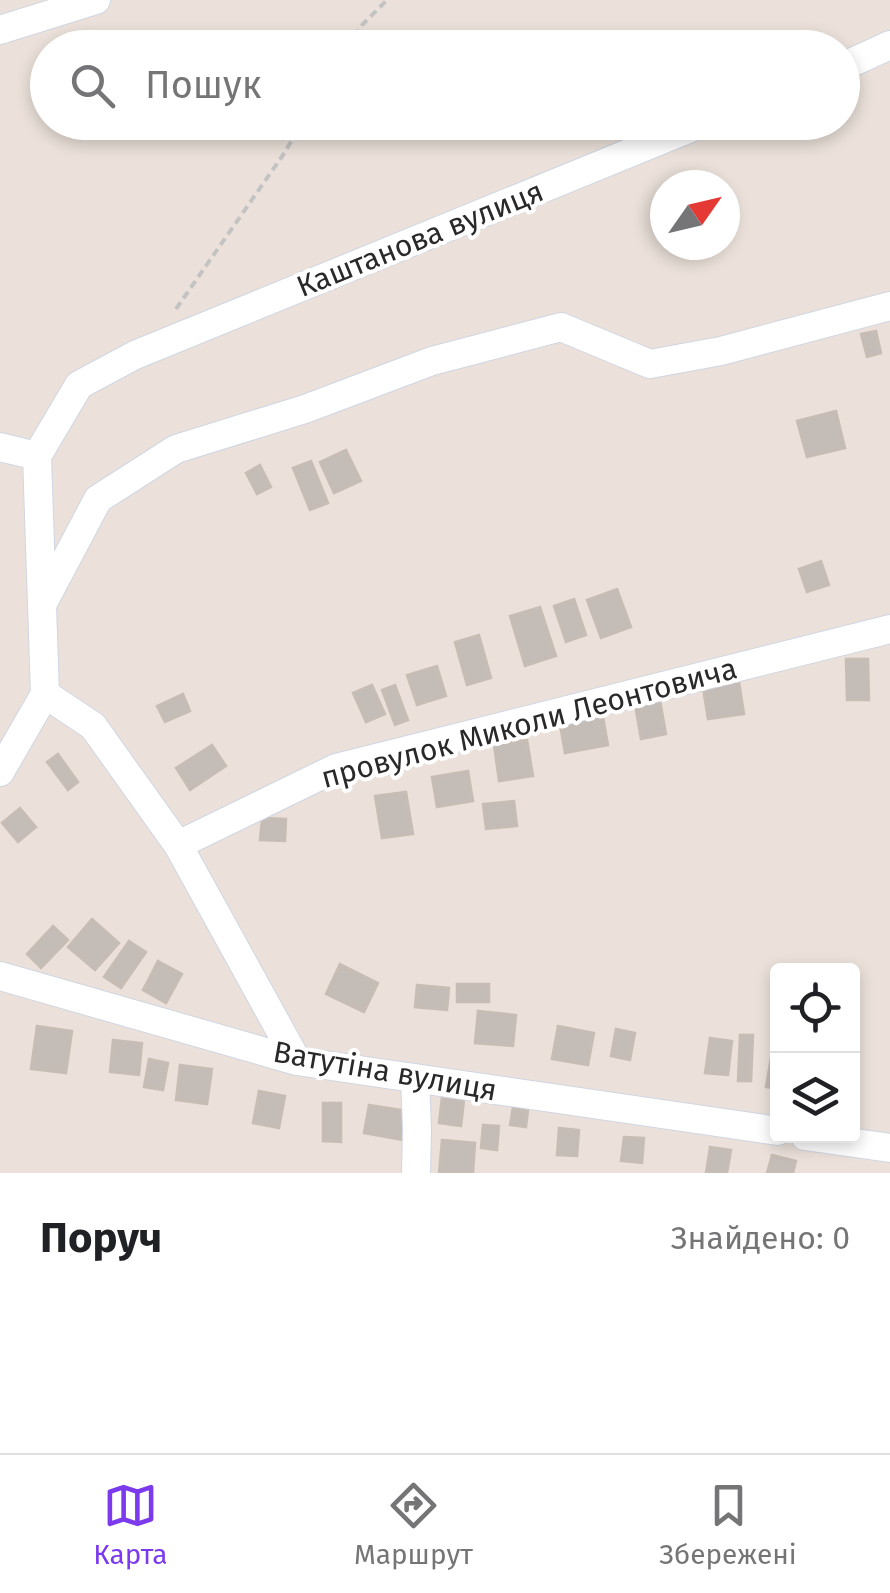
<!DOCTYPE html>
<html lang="uk">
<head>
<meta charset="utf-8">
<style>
  body { margin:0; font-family:"Fira Sans",sans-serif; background:#f2f2f2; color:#202124 }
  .controls { position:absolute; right:30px; bottom:30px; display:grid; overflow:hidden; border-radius:10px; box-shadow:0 5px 15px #0003 }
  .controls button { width:90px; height:90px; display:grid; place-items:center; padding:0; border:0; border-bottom:2px solid #e0e0e0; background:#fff; color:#202124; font:50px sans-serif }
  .compass { position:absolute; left:650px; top:170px; width:90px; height:90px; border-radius:50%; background:#fff; box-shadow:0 5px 15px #0003; rotate:56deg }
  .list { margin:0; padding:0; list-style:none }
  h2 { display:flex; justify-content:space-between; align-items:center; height:130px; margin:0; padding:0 40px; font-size:42px }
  h2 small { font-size:32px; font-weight:400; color:#757577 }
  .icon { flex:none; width:55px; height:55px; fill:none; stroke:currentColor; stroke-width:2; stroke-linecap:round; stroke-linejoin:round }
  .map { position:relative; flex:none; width:890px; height:1173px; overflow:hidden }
  .search { position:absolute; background:#fff; box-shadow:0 5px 15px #0003; left:30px; right:30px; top:30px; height:110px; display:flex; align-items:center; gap:25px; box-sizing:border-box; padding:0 35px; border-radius:55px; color:#757577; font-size:38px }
  .sheet { height:280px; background:#fff }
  nav { display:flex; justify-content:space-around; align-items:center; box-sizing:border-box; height:140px; border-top:2px solid #e0e0e0; background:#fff; font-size:28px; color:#757577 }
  nav a { display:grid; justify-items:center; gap:5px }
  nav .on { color:#7c3aed }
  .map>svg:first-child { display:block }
</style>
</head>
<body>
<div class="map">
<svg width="890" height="1173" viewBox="0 0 890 1173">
  <rect width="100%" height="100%" fill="#ebe1da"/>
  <!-- building -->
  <path fill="#c4bcb6" stroke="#c7bdb4" stroke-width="2.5" d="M 876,331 L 881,353 L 867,357 L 861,334 Z
    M 836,411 L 845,448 L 807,457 L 797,421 Z
    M 346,450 L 361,481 L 334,493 L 320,462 Z
    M 311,461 L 328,503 L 310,510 L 293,468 Z
    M 260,465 L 271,487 L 257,494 L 246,473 Z
    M 821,561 L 829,585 L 807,592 L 799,569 Z
    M 617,589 L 631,627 L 601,638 L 587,600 Z
    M 574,599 L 586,635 L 566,642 L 554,606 Z
    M 540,607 L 556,656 L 525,666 L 510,616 Z
    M 479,635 L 491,678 L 467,685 L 455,642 Z
    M 846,659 L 868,659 L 869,700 L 847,700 Z
    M 437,666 L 446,696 L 417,705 L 407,675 Z
    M 739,682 L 744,714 L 708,719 L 703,688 Z
    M 372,685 L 385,714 L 366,722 L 353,693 Z
    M 395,685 L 408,720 L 395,725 L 382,690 Z
    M 183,694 L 190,711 L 165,722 L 157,706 Z
    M 659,695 L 666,734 L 641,739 L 634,699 Z
    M 602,711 L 608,745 L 565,753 L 559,719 Z
    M 527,740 L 533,776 L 499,781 L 494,745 Z
    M 212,745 L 226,766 L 190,790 L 176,768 Z
    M 58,754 L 78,782 L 68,790 L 47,762 Z
    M 468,771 L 473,801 L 437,807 L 432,777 Z
    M 406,792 L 413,834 L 382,838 L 375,796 Z
    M 514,801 L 517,826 L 486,829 L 483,804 Z
    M 20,808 L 36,827 L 18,842 L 2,823 Z
    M 262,818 L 286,819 L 285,841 L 260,840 Z
    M 92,919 L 119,943 L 95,970 L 68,947 Z
    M 53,926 L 68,940 L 41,968 L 27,954 Z
    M 129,941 L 146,952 L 121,988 L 104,977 Z
    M 158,961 L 182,974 L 166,1003 L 143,990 Z
    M 340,964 L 378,983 L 364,1012 L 326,994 Z
    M 457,984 L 489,984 L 489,1002 L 457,1002 Z
    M 417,985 L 449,988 L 447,1010 L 415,1007 Z
    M 478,1011 L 516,1015 L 513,1046 L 475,1043 Z
    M 37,1026 L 72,1031 L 66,1073 L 31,1069 Z
    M 558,1026 L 594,1033 L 588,1065 L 552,1059 Z
    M 616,1029 L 635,1033 L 630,1060 L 611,1056 Z
    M 740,1035 L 753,1035 L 751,1081 L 738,1081 Z
    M 710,1038 L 732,1041 L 728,1075 L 705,1073 Z
    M 113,1040 L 142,1043 L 139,1075 L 110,1072 Z
    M 772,1052 L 778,1053 L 778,1089 L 766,1087 Z
    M 149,1059 L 168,1063 L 163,1090 L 144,1087 Z
    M 180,1065 L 212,1069 L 207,1104 L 176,1100 Z
    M 259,1091 L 285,1096 L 279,1128 L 253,1123 Z
    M 442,1097 L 464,1100 L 461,1126 L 439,1123 Z
    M 323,1103 L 341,1103 L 341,1142 L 323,1141 Z
    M 369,1105 L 408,1111 L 403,1140 L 364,1133 Z
    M 513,1107 L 528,1110 L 526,1127 L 510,1125 Z
    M 483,1125 L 499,1126 L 497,1150 L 481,1148 Z
    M 559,1128 L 579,1130 L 577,1156 L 557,1155 Z
    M 624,1137 L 644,1138 L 642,1163 L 621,1161 Z
    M 442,1140 L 475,1143 L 473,1173 L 439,1173 Z
    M 710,1147 L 731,1150 L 727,1173 L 706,1173 Z
    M 772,1155 L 796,1161 L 793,1173 L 767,1173 Z"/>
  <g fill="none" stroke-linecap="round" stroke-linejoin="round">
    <defs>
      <path id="minor" d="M 0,30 L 96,0
        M 842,67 L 890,45
        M 0,447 L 37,456
        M 43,603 L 98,499 L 176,449 L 305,409 L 432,361 L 561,327 L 650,364 L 721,351 L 890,306
        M 45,694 L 37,456 L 79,385 L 135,355 L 705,122
        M 45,694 L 93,726 L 178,845 L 297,1061
        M 0,772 L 45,694
        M 178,845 L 336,768 L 890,629
        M 0,976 L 297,1061 L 778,1131
        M 415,1078 L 417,1129 L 416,1173
        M 805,1136 L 890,1148"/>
    </defs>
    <!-- minor casing -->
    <use href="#minor" stroke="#cfd6e2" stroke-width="30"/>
    <!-- path -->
    <path stroke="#c3c3c3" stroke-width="4" stroke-dasharray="8 5" stroke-linecap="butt" d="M 348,48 L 362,25 L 387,0
      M 176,309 L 283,155 L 303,122"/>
    <!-- minor -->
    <use href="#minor" stroke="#fff" stroke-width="28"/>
  </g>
  <g text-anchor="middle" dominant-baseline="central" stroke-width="8" stroke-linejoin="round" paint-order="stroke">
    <!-- street labels -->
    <g font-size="30" fill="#292929" stroke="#fff">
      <text transform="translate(420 239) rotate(-22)">Каштанова вулиця</text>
      <text transform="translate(529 723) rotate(-15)">провулок Миколи Леонтовича</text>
      <text transform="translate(385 1071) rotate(10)">Ватутіна вулиця</text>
    </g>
  </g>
</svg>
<div class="controls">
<button><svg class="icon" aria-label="locate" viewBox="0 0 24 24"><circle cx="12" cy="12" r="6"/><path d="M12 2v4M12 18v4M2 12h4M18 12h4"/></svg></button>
<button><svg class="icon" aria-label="layers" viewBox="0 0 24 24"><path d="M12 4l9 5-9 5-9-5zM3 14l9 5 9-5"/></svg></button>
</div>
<svg class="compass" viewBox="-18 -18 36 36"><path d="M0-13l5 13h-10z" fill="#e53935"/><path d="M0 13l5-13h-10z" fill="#757577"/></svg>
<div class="search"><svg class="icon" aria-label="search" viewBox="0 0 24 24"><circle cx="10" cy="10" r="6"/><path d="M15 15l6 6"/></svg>Пошук</div>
</div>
<section class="sheet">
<h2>Поруч<small>Знайдено: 0</small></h2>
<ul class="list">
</ul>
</section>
<nav>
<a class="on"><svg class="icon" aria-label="map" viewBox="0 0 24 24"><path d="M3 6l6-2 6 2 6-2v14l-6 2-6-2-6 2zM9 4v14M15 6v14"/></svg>Карта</a>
<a><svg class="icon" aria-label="directions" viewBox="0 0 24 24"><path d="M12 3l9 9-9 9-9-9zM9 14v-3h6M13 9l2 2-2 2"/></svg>Маршрут</a>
<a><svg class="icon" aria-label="saved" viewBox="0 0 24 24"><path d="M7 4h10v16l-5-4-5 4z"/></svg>Збережені</a>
</nav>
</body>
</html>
